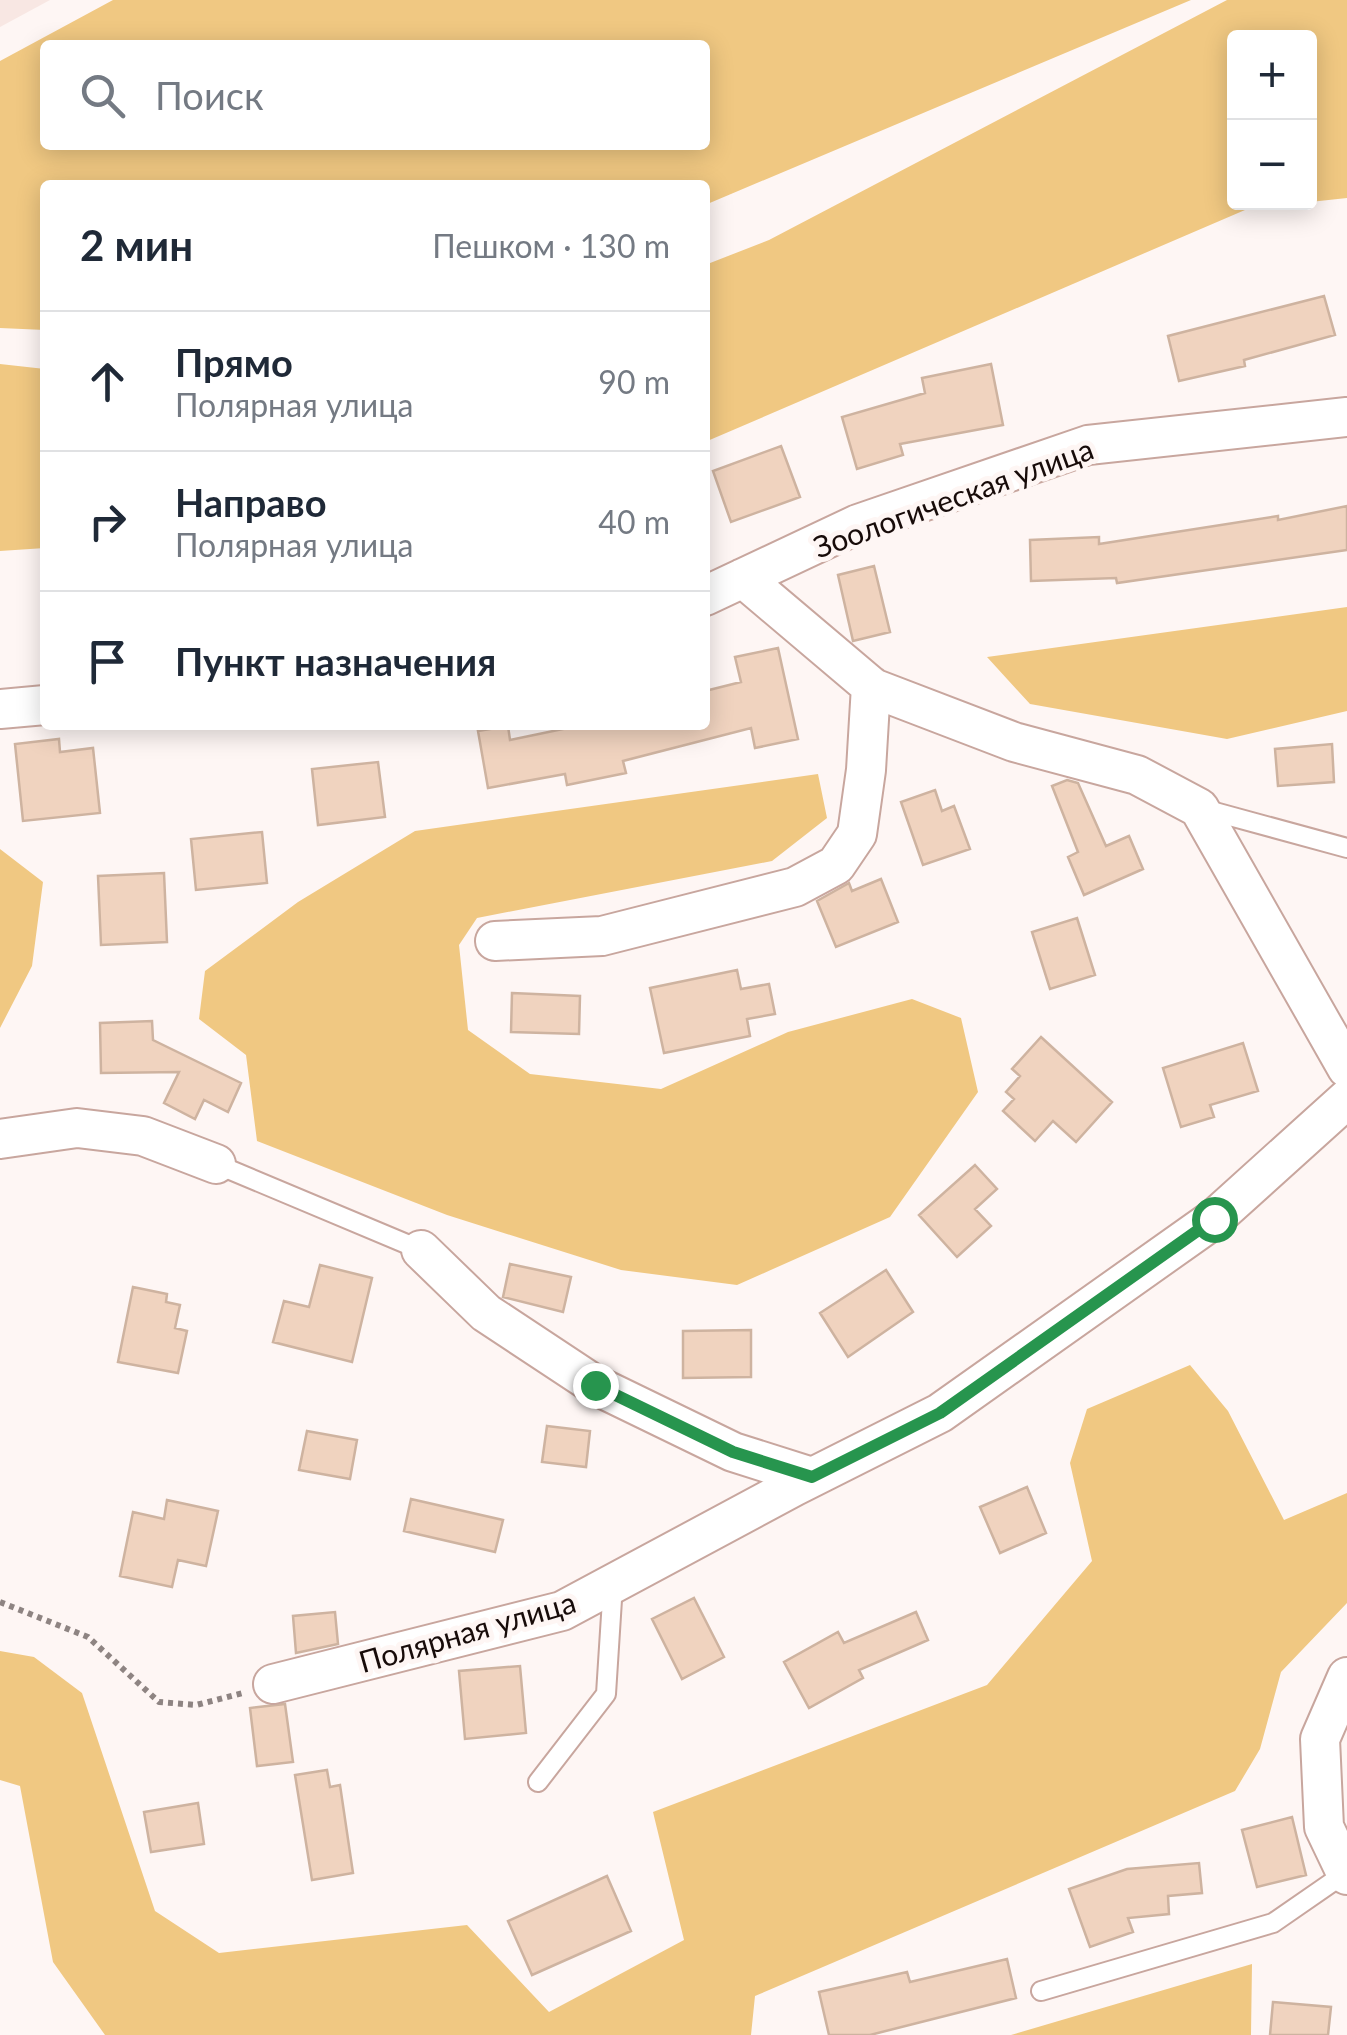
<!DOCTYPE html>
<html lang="ru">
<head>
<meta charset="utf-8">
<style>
  body { margin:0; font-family:Lato,sans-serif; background:#f6f6f7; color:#1f2937 }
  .controls { position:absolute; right:30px; top:30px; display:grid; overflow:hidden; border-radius:10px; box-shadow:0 5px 25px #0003 }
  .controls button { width:90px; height:90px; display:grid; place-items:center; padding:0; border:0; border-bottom:2px solid #e0e1e3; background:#fff; color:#1f2937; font:50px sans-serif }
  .stop { position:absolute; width:30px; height:30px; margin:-22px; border:8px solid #27954e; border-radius:50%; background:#fff }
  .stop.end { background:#27954e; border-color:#fff; box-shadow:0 2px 10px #0008 }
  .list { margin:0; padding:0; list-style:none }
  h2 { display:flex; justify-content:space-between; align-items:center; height:130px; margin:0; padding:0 40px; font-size:42px }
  h2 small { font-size:32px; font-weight:400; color:#747a83 }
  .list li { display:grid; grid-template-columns:65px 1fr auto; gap:30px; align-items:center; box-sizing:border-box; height:140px; padding:0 40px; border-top:2px solid #e0e1e3 }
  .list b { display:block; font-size:38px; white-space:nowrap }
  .list p { margin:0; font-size:32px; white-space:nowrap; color:#747a83 }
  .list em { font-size:32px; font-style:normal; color:#747a83 }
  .icon { flex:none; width:55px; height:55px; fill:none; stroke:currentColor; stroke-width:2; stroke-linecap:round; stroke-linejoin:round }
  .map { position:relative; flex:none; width:1347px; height:2035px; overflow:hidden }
  .search { position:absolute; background:#fff; box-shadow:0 5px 25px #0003; left:40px; top:40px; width:670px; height:110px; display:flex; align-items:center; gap:25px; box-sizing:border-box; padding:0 35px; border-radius:10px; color:#747a83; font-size:38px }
  .panel { position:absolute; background:#fff; box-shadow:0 5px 25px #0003; left:40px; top:180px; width:670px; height:550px; border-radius:10px }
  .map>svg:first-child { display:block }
</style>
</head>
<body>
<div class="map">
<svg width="1347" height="2035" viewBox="0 0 1347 2035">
  <rect width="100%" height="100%" fill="#fef6f4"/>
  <!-- built -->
  <path fill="#f8e7e3" d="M 0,0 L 50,0 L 0,27 Z"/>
  <!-- green -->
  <path fill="#f0c882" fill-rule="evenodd" d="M 113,0 L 1191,0 L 705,205 L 705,185 L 45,185 L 45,330 L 0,328 L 0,61 ZM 45,45 L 705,45 L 705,145 L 45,145 Z
    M 1227,0 L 1347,0 L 1347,198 L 1310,202 L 1310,38 L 1234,38 L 1234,202 L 1309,202 L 1245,210 L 705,442 L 705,265 L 769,240 Z
    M 0,364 L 45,369 L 45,548 L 0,551 Z
    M 1347,607 L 1347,711 L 1227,739 L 1030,704 L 987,657 Z
    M 818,774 L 827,818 L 772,861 L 477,918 L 459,945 L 468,1030 L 530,1074 L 661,1089 L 788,1032 L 912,999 L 961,1018 L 978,1092 L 890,1217 L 737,1285 L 621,1270 L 447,1215 L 257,1141 L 246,1055 L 199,1019 L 205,971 L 298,902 L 415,831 Z
    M 0,849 L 43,882 L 32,966 L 0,1028 Z
    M 1190,1365 L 1228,1411 L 1284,1520 L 1347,1493 L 1347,1603 L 1281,1672 L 1260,1749 L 1235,1791 L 755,1996 L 751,2035 L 105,2035 L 53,1962 L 20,1786 L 0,1780 L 0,1651 L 34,1657 L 82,1693 L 155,1911 L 219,1953 L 467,1925 L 549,2012 L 684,1940 L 653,1812 L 987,1685 L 1092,1561 L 1070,1463 L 1087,1409 Z
    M 1252,1964 L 1251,2035 L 1011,2035 Z"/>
  <!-- building -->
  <path fill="#f0d3bf" stroke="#ceb3a0" stroke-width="2.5" d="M 1324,296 L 1335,335 L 1244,360 L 1245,366 L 1179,381 L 1168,336 Z
    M 991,364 L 1003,425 L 900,444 L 903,455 L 857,469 L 842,417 L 925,393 L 922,378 Z
    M 781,446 L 800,497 L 731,522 L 713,471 Z
    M 1347,506 L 1347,550 L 1117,583 L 1116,578 L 1031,581 L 1030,540 L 1099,537 L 1099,544 L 1278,516 L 1278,520 Z
    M 874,566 L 890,632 L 853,641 L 838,575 Z
    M 778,648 L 798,739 L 755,748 L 751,728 L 623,761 L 626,773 L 567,785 L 565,774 L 488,788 L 478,731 L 508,726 L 510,740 L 582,725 L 705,725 L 705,691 L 741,682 L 735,657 Z
    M 59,739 L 60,752 L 93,748 L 100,813 L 23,821 L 15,744 Z
    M 1332,744 L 1334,782 L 1278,786 L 1275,749 Z
    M 378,762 L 385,817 L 318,825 L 312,769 Z
    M 1067,780 L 1078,783 L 1106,846 L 1129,836 L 1143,869 L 1084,895 L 1068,857 L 1078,852 L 1052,786 Z
    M 935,790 L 942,811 L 954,806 L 970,849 L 923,865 L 901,802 Z
    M 262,832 L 267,883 L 196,890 L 191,839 Z
    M 164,873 L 167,942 L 101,945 L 98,876 Z
    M 881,879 L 898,922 L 836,947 L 817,901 L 849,883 L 852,891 Z
    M 1077,918 L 1095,975 L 1050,989 L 1032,932 Z
    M 737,970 L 741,989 L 769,984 L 775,1014 L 747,1019 L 750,1036 L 664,1053 L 650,988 Z
    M 512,993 L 580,996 L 579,1034 L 511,1032 Z
    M 152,1021 L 153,1040 L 241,1083 L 228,1112 L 204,1100 L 195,1119 L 164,1103 L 179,1072 L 101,1073 L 100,1023 Z
    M 1041,1037 L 1112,1102 L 1076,1142 L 1053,1121 L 1035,1141 L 1003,1111 L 1014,1099 L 1006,1092 L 1020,1076 L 1012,1069 Z
    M 1243,1043 L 1258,1091 L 1210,1105 L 1214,1117 L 1181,1127 L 1163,1068 Z
    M 975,1165 L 997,1189 L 975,1209 L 991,1226 L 957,1257 L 919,1215 Z
    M 510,1264 L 571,1277 L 563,1312 L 503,1297 Z
    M 320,1265 L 372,1278 L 352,1362 L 273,1342 L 284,1301 L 309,1307 Z
    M 886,1270 L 913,1312 L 848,1357 L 820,1313 Z
    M 133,1287 L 167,1294 L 166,1302 L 180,1305 L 175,1328 L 187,1331 L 178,1373 L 118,1362 Z
    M 751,1330 L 751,1377 L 683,1378 L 683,1331 Z
    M 547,1426 L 590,1431 L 586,1467 L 542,1462 Z
    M 307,1431 L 357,1440 L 350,1479 L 299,1470 Z
    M 1027,1487 L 1046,1533 L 1000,1553 L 980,1507 Z
    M 411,1499 L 503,1520 L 495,1552 L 404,1531 Z
    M 167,1500 L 218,1511 L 206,1566 L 178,1560 L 172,1587 L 120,1576 L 133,1512 L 164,1519 Z
    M 694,1598 L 724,1657 L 682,1679 L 652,1619 Z
    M 335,1612 L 338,1644 L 296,1653 L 293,1616 Z
    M 916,1612 L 928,1640 L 859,1670 L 863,1678 L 809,1708 L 784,1662 L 838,1632 L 844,1643 Z
    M 520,1666 L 526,1733 L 465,1739 L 459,1671 Z
    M 285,1704 L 293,1762 L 257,1766 L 250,1708 Z
    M 327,1770 L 330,1787 L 340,1785 L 353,1873 L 312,1880 L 295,1775 Z
    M 198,1803 L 204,1844 L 151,1852 L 144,1812 Z
    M 1292,1817 L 1306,1875 L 1257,1887 L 1242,1830 Z
    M 1199,1863 L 1202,1893 L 1168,1896 L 1169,1914 L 1128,1918 L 1133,1932 L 1090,1947 L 1069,1889 L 1127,1869 Z
    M 607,1876 L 631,1931 L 532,1975 L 508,1921 Z
    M 1007,1959 L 1016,1998 L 870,2035 L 829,2035 L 819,1992 L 907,1972 L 910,1982 Z
    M 1273,2002 L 1331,2007 L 1328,2035 L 1270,2035 Z"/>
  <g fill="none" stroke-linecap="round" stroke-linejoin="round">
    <defs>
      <path id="service" d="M 1204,809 L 1347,848
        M 216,1164 L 421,1250
        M 538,1782 L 606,1694 L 613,1584
        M 1041,1991 L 1273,1923 L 1344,1874"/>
      <path id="minor" d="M 743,578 L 873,688 L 1014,742 L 1137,775 L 1199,808 L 1347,1068
        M 705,596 L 858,524 L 1088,445 L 1347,417
        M 0,709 L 45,705
        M 495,941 L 602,936 L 795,887 L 836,865 L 857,834 L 866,770 L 871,686
        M 0,1139 L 77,1128 L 143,1136 L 216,1164
        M 421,1250 L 486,1313 L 595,1385 L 733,1452 L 812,1477
        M 1347,1677 L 1320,1739 L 1324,1827 L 1347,1875
        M 273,1684 L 562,1611 L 795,1486 L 940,1413 L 1214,1219 L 1347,1099"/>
    </defs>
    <!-- service casing -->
    <use href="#service" stroke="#c8a69e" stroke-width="22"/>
    <!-- minor casing -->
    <use href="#minor" stroke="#c8a69e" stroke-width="42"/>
    <!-- path -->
    <path stroke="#8e8482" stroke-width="6" stroke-dasharray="5 5" stroke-linecap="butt" d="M 0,1602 L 88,1637 L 159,1702 L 196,1705 L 243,1693"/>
    <!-- service -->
    <use href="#service" stroke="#fff" stroke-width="18"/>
    <!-- minor -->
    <use href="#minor" stroke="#fff" stroke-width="38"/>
  </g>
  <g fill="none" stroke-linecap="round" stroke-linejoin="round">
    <!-- route -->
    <path stroke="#27954e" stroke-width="12" d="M 595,1385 L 733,1452 L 812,1477 L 940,1413 L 1214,1219"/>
  </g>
  <g text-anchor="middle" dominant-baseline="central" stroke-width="10" stroke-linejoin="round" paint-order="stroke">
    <!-- street labels -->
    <g font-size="30" fill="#170b09" stroke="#fef6f4">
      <text transform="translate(953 497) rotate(-20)">Зоологическая улица</text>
      <text transform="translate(467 1631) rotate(-16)">Полярная улица</text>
    </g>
  </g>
</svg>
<div class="controls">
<button>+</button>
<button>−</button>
</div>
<div class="stop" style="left:1214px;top:1219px"></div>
<div class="stop end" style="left:595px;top:1385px"></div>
<div class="search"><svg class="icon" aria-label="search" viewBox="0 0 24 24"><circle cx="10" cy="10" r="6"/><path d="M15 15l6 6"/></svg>Поиск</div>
<section class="panel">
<h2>2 мин<small>Пешком · 130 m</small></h2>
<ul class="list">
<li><svg class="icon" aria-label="ahead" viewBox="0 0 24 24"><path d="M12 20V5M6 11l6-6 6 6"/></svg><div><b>Прямо</b><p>Полярная улица</p></div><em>90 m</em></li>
<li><svg class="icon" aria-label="right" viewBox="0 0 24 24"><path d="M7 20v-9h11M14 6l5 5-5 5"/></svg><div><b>Направо</b><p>Полярная улица</p></div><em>40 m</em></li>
<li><svg class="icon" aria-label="arrive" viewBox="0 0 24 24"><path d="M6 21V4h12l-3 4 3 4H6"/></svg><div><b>Пункт назначения</b></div></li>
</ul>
</section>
</div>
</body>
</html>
